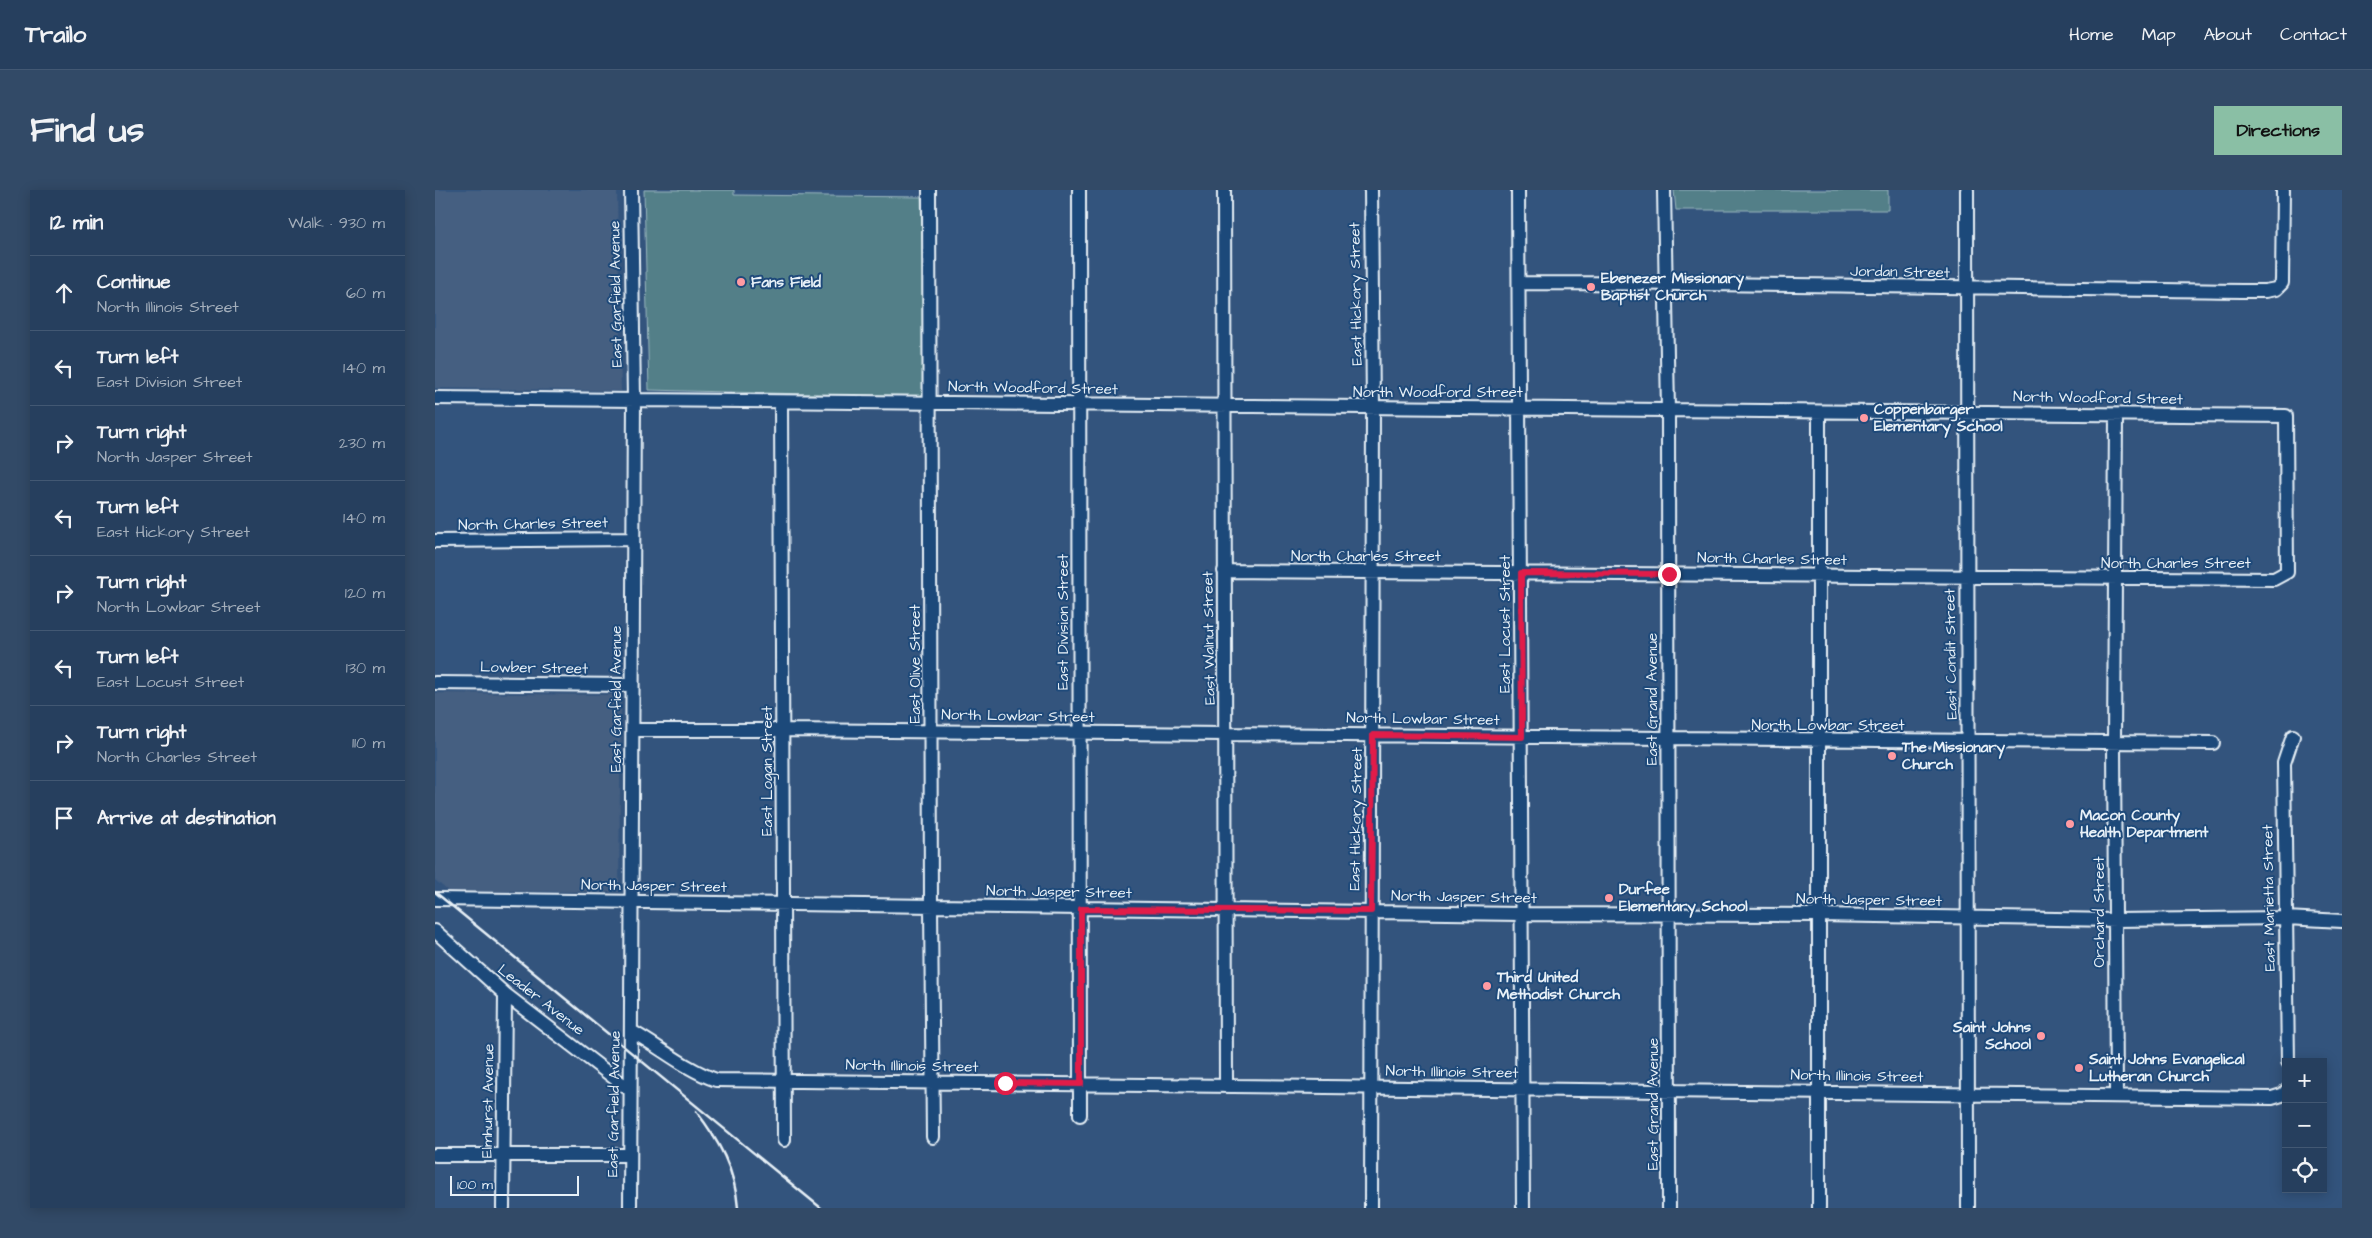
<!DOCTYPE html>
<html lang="en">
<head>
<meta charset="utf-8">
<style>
  body { margin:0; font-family:"Architects Daughter",sans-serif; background:#324a67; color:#f1f3f6 }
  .controls { position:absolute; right:15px; bottom:15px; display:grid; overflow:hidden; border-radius:0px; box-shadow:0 2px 12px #0003 }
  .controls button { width:45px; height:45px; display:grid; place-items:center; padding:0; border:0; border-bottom:1px solid #425873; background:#263f5e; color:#f1f3f6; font:25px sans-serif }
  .scale { position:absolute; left:15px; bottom:12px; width:129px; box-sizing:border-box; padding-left:5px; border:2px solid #e8f1f8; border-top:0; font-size:14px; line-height:18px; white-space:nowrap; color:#e8f1f8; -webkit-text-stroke:4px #1f4a7a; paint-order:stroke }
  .stop { position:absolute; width:15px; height:15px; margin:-11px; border:4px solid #e11d48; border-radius:50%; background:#fff }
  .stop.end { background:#e11d48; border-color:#fff; box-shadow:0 1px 5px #0008 }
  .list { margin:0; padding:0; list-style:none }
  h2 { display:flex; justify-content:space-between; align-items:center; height:65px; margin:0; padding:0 20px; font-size:21px }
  h2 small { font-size:16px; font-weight:400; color:#a4afbc }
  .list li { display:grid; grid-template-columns:32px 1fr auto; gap:15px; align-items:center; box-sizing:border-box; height:75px; padding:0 20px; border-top:1px solid #425873 }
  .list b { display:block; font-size:19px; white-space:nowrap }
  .list p { margin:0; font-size:16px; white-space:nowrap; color:#a4afbc }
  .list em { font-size:16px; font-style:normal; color:#a4afbc }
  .icon { flex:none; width:28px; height:28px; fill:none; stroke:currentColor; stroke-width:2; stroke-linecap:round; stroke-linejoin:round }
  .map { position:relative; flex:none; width:1907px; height:1018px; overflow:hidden; border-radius:0px }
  header { display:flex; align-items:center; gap:30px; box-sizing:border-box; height:70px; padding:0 25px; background:#263f5e; border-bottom:1px solid #425873 }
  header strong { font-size:24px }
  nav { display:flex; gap:28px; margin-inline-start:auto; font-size:18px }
  .intro { display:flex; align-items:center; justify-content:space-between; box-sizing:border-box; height:120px; padding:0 30px }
  h1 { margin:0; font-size:35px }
  .button { padding:12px 22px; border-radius:0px; background:#8abfa5; color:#111; font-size:18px; font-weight:700 }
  main { display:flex; gap:30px; padding:0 30px }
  aside { flex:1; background:#263f5e; border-radius:0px; box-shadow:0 2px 12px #0003 }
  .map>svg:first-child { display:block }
</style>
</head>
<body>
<header>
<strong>Trailo</strong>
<nav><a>Home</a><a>Map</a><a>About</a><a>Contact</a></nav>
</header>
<div class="intro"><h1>Find us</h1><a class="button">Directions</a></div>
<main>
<aside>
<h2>12 min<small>Walk · 930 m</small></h2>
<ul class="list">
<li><svg class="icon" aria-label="ahead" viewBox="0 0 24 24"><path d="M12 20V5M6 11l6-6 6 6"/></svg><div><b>Continue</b><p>North Illinois Street</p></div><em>60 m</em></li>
<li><svg class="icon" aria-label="left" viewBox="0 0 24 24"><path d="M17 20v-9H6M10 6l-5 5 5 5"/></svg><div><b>Turn left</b><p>East Division Street</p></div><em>140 m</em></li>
<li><svg class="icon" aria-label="right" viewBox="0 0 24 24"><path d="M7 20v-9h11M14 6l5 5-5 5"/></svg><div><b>Turn right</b><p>North Jasper Street</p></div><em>230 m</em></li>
<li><svg class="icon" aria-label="left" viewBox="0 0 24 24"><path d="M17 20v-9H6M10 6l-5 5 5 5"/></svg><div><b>Turn left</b><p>East Hickory Street</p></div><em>140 m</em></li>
<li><svg class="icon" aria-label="right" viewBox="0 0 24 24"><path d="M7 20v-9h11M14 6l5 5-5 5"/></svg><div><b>Turn right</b><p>North Lowbar Street</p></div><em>120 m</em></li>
<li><svg class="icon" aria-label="left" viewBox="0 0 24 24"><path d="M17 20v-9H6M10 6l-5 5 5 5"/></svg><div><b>Turn left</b><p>East Locust Street</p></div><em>130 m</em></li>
<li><svg class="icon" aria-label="right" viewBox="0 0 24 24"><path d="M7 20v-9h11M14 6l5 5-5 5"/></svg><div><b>Turn right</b><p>North Charles Street</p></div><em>110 m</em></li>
<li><svg class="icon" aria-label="arrive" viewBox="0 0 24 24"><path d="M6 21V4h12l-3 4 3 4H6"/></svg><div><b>Arrive at destination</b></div></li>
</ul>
</aside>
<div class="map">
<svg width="1907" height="1018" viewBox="0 0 1907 1018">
  <rect width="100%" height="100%" fill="#33547d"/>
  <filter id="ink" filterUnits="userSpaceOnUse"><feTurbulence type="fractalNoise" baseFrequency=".02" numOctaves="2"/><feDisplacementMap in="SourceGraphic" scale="10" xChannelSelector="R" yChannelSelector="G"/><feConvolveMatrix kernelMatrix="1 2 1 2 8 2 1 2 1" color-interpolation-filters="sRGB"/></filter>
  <g filter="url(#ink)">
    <!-- built -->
    <path fill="#445e81" d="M 0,0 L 182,0 L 186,201 L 0,198 Z
      M 0,503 L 186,505 L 184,702 L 13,701 L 0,690 Z"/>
    <!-- green -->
    <path fill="#527f88" stroke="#9db8c0" d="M 209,0 L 299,0 L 299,5 L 486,7 L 491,207 L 214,200 Z
      M 1239,0 L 1453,0 L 1453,20 L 1241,20 Z"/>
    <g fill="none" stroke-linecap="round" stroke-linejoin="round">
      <defs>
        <path id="minor" d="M 494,0 L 496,716 L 498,947
          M 644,0 L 645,925
          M 789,0 L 791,896
          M 936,0 L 938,217 L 936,1018
          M 1083,0 L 1088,1018
          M 1229,0 L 1233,221 L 1234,1018
          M 1532,0 L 1533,1018
          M 1084,93 C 1333,93 1581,99 1830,101 L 1841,99 L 1847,93 L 1848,0
          M 0,208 L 1851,226 L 1852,382 L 1839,389 L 789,381
          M 346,212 L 349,950
          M 1681,225 L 1679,553 L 1681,905
          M 0,351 L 197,349
          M 0,493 L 197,495
          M 198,540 L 348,540 L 1778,553
          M 0,709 L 1086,724 L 1383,725 L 1681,730 L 1851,728 L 1907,731
          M 0,741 L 70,804 L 195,900
          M 196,841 C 225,857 250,879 281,890 L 1837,908 L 1850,904 L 1851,901
          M 1853,872 L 1849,573 L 1858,546
          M 0,965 L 194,965
          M 68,1018 L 70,804
          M 195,1018 L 199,209 L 196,0
          M 1384,1018 L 1384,222"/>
      </defs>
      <!-- minor casing -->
      <use href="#minor" stroke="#e8f1f8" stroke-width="16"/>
      <!-- minor -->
      <use href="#minor" stroke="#1f4a7a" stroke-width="12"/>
      <!-- rail -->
      <path stroke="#e8f1f8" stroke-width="2.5" d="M 0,702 L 386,1018
        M 261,921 C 284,951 300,979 303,1018"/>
    </g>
  </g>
  <g fill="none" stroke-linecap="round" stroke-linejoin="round" filter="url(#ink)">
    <!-- route -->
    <path stroke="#e11d48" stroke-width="6" d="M 570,893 L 646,894 L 646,719 L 936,721 L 938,545 L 1087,547 L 1086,383 L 1234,384"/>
  </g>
  <!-- markers -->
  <g fill="#ff9aa2" stroke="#1f4a7a" stroke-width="2">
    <circle cx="306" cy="92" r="5"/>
    <circle cx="1156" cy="97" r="5"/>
    <circle cx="1429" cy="228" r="5"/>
    <circle cx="1457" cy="566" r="5"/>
    <circle cx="1635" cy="634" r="5"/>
    <circle cx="1174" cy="708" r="5"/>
    <circle cx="1052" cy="796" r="5"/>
    <circle cx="1606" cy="846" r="5"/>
    <circle cx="1644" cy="878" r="5"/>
  </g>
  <g text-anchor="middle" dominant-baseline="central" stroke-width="4" stroke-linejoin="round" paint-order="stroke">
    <!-- street labels -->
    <g font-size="15" fill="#e8f1f8" stroke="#1f4a7a">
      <text transform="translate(1465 82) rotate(1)">Jordan Street</text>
      <text transform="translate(181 104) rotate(-91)">East Garfield Avenue</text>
      <text transform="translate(921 104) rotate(-91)">East Hickory Street</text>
      <text transform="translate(598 198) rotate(1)">North Woodford Street</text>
      <text x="1003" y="202">North Woodford Street</text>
      <text transform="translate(1663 208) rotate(1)">North Woodford Street</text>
      <text transform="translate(98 334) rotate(-1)">North Charles Street</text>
      <text x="931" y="366">North Charles Street</text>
      <text transform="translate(1337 369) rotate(1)">North Charles Street</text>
      <text x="1741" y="373">North Charles Street</text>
      <text transform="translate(628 432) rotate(-90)">East Division Street</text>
      <text transform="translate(1070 434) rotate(-90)">East Locust Street</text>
      <text transform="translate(774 448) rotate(-91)">East Walnut Street</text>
      <text transform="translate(1516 464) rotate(-91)">East Condit Street</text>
      <text transform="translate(480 474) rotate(-90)">East Olive Street</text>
      <text transform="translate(99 478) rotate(1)">Lowber Street</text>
      <text transform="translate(181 509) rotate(-90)">East Garfield Avenue</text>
      <text transform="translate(1217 509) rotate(-90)">East Grand Avenue</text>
      <text transform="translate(583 526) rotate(1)">North Lowbar Street</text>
      <text transform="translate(988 529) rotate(1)">North Lowbar Street</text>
      <text x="1393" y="535">North Lowbar Street</text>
      <text transform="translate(332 581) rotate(-90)">East Logan Street</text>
      <text transform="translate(921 629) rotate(-89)">East Hickory Street</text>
      <text transform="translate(219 696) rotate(1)">North Jasper Street</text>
      <text transform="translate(624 702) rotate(1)">North Jasper Street</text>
      <text transform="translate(1029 707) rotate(1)">North Jasper Street</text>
      <text transform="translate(1834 708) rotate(-91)">East Marietta Street</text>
      <text transform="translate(1434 710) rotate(1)">North Jasper Street</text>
      <text transform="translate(1664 722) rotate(-90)">Orchard Street</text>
      <text transform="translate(106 810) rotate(38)">Leader Avenue</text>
      <text transform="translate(477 876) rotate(1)">North Illinois Street</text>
      <text transform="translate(1017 882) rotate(1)">North Illinois Street</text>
      <text transform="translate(1422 886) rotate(1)">North Illinois Street</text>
      <text transform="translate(53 911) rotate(-89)">Elmhurst Avenue</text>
      <text transform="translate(179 914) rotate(-89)">East Garfield Avenue</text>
      <text transform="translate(1218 914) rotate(-90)">East Grand Avenue</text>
    </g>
    <!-- poi labels -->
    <g font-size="15" font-weight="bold" fill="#e8f1f8" stroke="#1f4a7a" text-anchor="start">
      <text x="1166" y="88">Ebenezer Missionary<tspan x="1166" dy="17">Baptist Church</tspan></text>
      <text x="316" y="92">Fans Field</text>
      <text x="1439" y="219">Coppenbarger<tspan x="1439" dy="17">Elementary School</tspan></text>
      <text x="1467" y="557">The Missionary<tspan x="1467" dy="17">Church</tspan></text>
      <text x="1645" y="625">Macon County<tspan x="1645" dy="17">Health Department</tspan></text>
      <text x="1184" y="699">Durfee<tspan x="1184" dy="17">Elementary School</tspan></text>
      <text x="1062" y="787">Third United<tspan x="1062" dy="17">Methodist Church</tspan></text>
      <text x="1596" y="837" text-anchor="end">Saint Johns<tspan x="1596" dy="17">School</tspan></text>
      <text x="1654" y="869">Saint Johns Evangelical<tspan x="1654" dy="17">Lutheran Church</tspan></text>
    </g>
  </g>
</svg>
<div class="controls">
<button>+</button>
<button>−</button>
<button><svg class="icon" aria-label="locate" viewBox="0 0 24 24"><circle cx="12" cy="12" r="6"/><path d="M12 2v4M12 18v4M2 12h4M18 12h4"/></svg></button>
</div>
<div class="scale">100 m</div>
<div class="stop" style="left:570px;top:893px"></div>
<div class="stop end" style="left:1234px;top:384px"></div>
</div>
</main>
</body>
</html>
